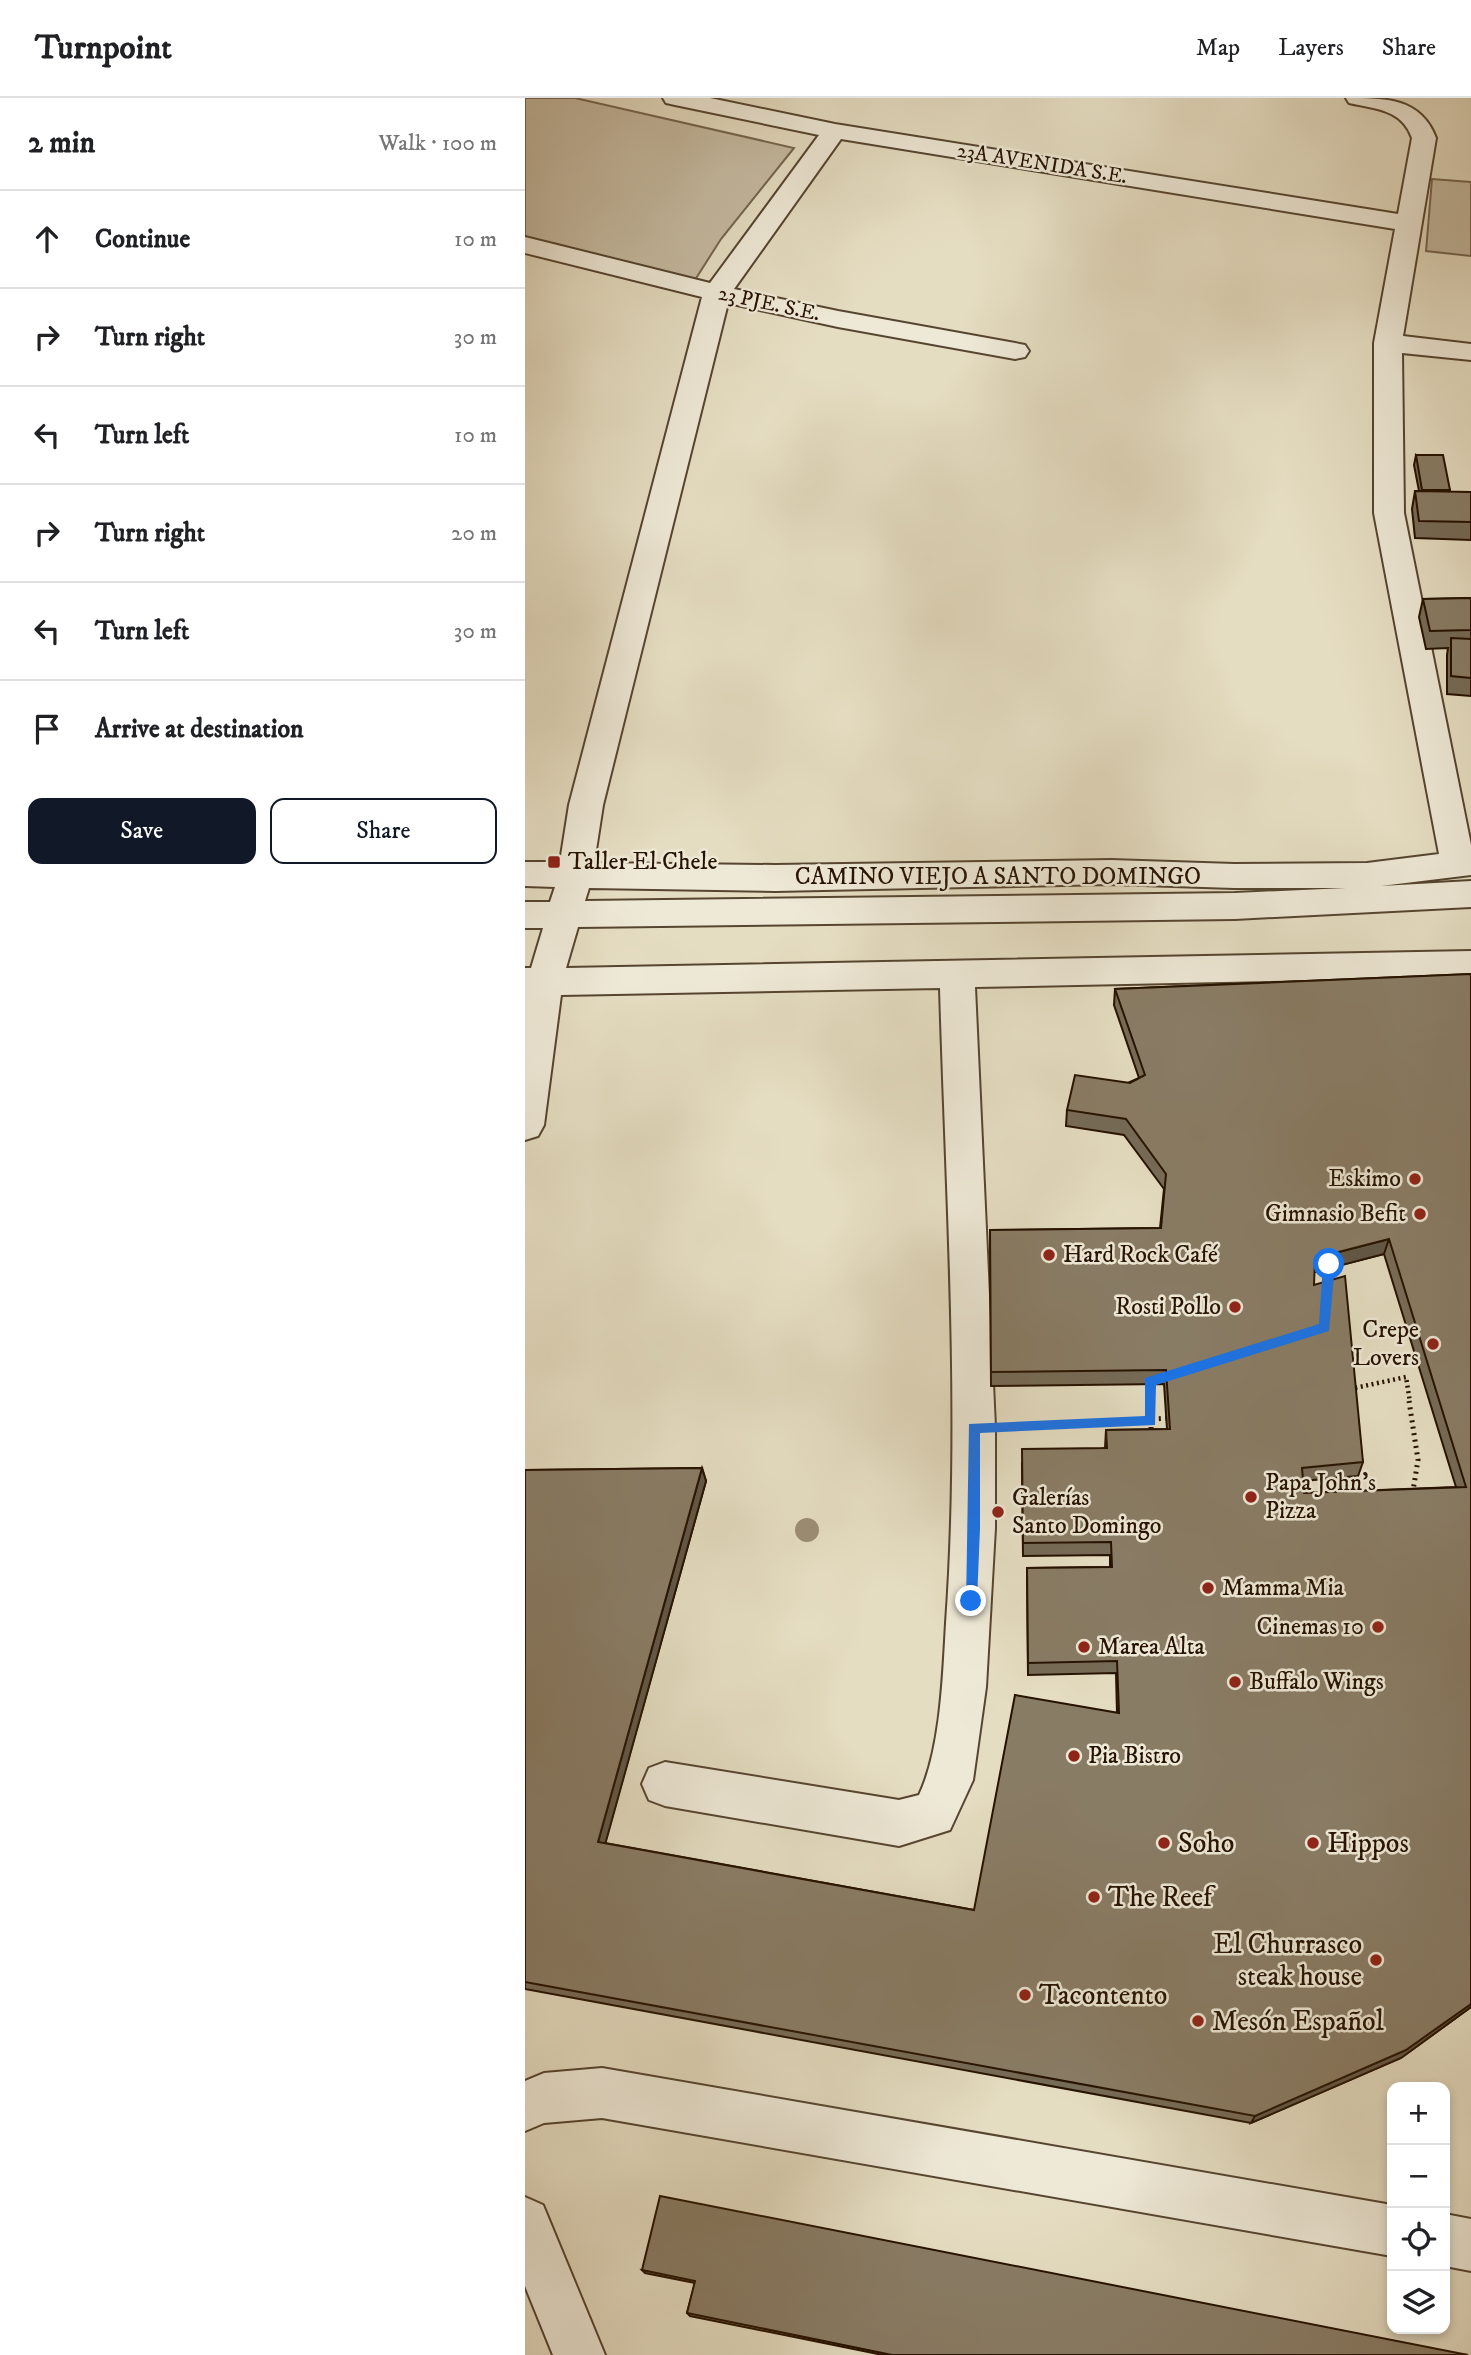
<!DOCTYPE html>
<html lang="en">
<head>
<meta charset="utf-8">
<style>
  body { margin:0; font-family:"IM FELL DW Pica",serif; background:#f6f6f6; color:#202124 }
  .controls { position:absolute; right:21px; bottom:21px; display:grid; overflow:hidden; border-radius:14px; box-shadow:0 4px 10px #0003 }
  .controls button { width:63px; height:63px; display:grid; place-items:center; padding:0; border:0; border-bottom:2px solid #e0e0e0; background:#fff; color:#202124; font:35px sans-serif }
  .stop { position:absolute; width:21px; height:21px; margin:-16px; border:5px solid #1a73e8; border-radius:50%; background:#fff }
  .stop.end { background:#1a73e8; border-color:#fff; box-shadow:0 2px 7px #0008 }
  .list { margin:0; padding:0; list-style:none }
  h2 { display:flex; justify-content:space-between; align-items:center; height:91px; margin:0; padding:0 28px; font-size:30px }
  h2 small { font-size:23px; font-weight:400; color:#757577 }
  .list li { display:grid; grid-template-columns:46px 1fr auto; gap:21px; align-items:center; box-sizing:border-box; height:98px; padding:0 28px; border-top:2px solid #e0e0e0 }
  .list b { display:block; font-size:26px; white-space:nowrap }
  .list em { font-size:23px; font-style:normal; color:#757577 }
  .actions { display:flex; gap:14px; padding:21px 28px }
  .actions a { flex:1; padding:16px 0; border:2px solid #111827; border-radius:14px; text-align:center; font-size:24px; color:#111827 }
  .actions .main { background:#111827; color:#fff }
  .icon { flex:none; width:38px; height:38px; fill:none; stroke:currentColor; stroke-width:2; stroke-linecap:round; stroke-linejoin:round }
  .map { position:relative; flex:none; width:946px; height:2257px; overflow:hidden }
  header { display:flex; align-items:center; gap:42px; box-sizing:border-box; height:98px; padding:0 35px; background:#fff; border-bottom:2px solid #e0e0e0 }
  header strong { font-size:33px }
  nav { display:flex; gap:38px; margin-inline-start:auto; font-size:24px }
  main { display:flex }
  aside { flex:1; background:#fff }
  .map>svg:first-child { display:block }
</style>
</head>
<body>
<header>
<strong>Turnpoint</strong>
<nav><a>Map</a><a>Layers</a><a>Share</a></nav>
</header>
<main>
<aside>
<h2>2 min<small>Walk · 100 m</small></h2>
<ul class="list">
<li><svg class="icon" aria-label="ahead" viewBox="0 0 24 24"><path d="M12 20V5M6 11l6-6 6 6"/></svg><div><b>Continue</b></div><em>10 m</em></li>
<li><svg class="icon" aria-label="right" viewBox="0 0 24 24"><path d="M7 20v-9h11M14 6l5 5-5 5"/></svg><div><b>Turn right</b></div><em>30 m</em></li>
<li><svg class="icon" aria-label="left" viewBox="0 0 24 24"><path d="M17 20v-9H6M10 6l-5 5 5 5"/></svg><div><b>Turn left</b></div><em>10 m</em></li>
<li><svg class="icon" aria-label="right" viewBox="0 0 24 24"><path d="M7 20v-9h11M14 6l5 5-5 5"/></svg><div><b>Turn right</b></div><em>20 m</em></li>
<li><svg class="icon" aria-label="left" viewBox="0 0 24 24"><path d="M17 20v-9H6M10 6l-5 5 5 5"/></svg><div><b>Turn left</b></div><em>30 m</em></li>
<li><svg class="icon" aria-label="arrive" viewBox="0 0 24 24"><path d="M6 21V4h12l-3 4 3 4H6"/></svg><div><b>Arrive at destination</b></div></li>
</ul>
<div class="actions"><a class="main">Save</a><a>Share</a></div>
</aside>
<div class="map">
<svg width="946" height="2257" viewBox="0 0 946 2257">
  <rect width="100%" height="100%" fill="#e5ddc2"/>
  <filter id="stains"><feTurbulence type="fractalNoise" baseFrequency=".00286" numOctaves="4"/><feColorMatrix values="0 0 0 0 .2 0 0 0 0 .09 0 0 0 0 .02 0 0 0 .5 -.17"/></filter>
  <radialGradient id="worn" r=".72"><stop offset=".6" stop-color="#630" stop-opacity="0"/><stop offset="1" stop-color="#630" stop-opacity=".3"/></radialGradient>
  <!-- green -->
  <path fill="#c5baa1" stroke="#766650" stroke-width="2" d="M 0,0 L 50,0 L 269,50 L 196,141 L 168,185 L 0,140 Z
    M 907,81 L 946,84 L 946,158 L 901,153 Z"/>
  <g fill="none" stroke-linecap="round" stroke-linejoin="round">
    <defs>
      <path id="minor" d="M 138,0 L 185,0 L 310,26 L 873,116 L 887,40 C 877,11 850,11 824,5 L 821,0 C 861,0 896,0 911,40 L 878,238 L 946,246 L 946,262 L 877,255 L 879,415 L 946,747 L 946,777 L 856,788 L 946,783 L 946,809 L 710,821 L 53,829 L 41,870 L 946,853 L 946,879 L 450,889 L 470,1329 L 470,1430 L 461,1589 L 448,1682 L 425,1732 L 374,1748 L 140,1708 L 124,1702 L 117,1686 L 124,1670 L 140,1664 L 374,1702 L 394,1697 C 416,1651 418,1576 421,1525 C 436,1314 421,1101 415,890 L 36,897 L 19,1027 L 13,1038 L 0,1042 L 0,870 L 6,870 L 18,830 L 0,830 L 0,804 L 25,804 L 30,789 L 0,788 L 0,764 L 35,764 L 44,707 L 177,199 L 0,155 L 0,139 L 185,185 L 294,37 L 150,7 L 141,5 ZM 316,41 L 870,131 L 849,245 L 849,415 L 914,756 L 842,765 L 709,766 L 586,762 L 250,767 L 69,765 L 78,707 L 203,205 L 313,229 L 490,261 L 500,259 L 504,253 L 500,247 L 490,245 L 313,213 L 209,191 ZM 586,786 L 709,790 L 821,790 L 710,795 L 60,803 L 64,790 L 250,793 Z
        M 77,1970 L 867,2107 L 867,2158 L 77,2020 L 19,2025 L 0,2033 L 0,1983 L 19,1975 Z
        M 0,2099 L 18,2107 L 80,2257 L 28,2257 L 0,2188 Z
        M 920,2116 L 946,2121 L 946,2173 L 920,2168 Z"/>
    </defs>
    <!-- minor casing -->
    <use href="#minor" stroke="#564530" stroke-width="4"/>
    <!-- path-far1 -->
    <path stroke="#261200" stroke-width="4.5" stroke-dasharray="2 3.5" stroke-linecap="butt" d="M 803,1186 L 804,1167
      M 626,1283 L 626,1304
      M 825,1291 L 881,1279 L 885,1304"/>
    <!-- path -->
    <path stroke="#261200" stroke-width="5" stroke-dasharray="2 4.5" stroke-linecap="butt" d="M 626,1303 L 626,1337
      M 884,1303 L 893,1362 L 888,1393
      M 491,1328 L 647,1320"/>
    <!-- minor -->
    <use href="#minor" fill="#eee9d7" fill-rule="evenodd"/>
  </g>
  <!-- trees -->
  <circle fill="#9b8e76" cx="282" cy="1432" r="12"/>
  <!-- wall -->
  <path fill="#766b57" stroke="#261200" stroke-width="2" fill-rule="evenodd" d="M 891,357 L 925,392 L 925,394 L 946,394 L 946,442 L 890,440 L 887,411 L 890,393 L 894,393 L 889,367 Z
    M 946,500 L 946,598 L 922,596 L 922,557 L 923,550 L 901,551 L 894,519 L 898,501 Z
    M 946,876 L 946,1909 L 876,1960 L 726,2025 L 0,1891 L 0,1372 L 177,1370 L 181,1383 L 80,1745 L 449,1812 L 592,1615 L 591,1575 L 503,1577 L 502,1470 L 585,1469 L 585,1457 L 498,1458 L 497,1365 L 580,1350 L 581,1332 L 642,1331 L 639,1286 L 466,1288 L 465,1132 L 635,1130 L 639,1091 L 599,1037 L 541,1028 L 542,1012 L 614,980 L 589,907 L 590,891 ZM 859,1156 L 931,1389 L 779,1395 L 778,1383 L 833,1378 L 838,1364 L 789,1187 L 789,1174 Z
    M 117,2172 L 943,2257 L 358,2257 L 165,2218 L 162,2215 L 170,2185 L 120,2175 Z"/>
  <!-- shaded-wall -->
  <path fill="#605747" stroke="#261200" stroke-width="2" d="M 864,1141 L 859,1156 L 786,1175 L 790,1160 Z
    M 177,1370 L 181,1383 L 78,1754 L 73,1744 Z
    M 946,1906 L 946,1909 L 876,1960 L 726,2025 L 730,2018 Z"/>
  <!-- building -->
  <path fill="#897c65" stroke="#261200" stroke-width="2" fill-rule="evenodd" d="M 891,357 L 918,357 L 925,392 L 897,392 Z
    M 890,393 L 946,394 L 946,424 L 894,423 Z
    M 946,500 L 946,532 L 905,533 L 898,501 Z
    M 926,540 L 946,541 L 946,580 L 926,578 Z
    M 946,876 L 946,1906 L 881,1952 L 730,2018 L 0,1884 L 0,1372 L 177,1370 L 73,1744 L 449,1812 L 490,1597 L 594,1615 L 592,1563 L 503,1565 L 502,1470 L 587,1469 L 586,1444 L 498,1445 L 497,1351 L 582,1350 L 581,1332 L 645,1331 L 641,1272 L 466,1274 L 465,1132 L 636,1130 L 641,1076 L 601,1021 L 542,1012 L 550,977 L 605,985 L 620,977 L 590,891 ZM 864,1141 L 941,1389 L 779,1395 L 777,1370 L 838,1364 L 820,1178 L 789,1187 L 790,1160 Z
    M 135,2098 L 943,2257 L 367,2257 L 162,2215 L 170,2183 L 117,2172 Z"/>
  <!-- route -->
  <path fill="#1a73e8" d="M 804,1161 L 810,1166 L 804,1233 L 631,1287 L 630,1327 L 455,1335 L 455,1430 L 452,1503 L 446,1509 L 441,1507 L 444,1326 L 620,1318 L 620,1280 L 794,1226 L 798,1166 Z"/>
  <!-- markers -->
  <g fill="#8f2418" stroke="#eee9d7" stroke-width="2.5">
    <rect x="22" y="757" width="14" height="14" rx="3.5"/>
    <circle cx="890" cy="1081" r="7"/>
    <circle cx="895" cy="1116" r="7"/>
    <circle cx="524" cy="1157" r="7"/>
    <circle cx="710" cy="1209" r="7"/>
    <circle cx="908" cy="1246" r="7"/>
    <circle cx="726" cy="1399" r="7"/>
    <circle cx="473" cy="1414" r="7"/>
    <circle cx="683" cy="1490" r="7"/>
    <circle cx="853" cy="1529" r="7"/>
    <circle cx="559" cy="1549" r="7"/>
    <circle cx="710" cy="1584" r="7"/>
    <circle cx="549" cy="1658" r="7"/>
    <circle cx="639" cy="1745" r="7"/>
    <circle cx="788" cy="1745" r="7"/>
    <circle cx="569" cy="1799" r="7"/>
    <circle cx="851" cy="1862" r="7"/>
    <circle cx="500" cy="1897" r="7"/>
    <circle cx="673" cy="1923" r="7"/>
  </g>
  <g text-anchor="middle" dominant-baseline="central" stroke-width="5" stroke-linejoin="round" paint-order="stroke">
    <!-- far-street labels -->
    <g font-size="21" fill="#261200" stroke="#eee9d7">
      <text transform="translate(517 66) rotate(9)">23A AVENIDA S.E.</text>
      <text transform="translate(244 206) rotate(12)">23 PJE. S.E.</text>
    </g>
    <!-- poi labels -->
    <g font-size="24" fill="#261200" stroke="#eee9d7" text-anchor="start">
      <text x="43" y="764">Taller El Chele</text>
      <text x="876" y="1081" text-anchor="end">Eskimo</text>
      <text x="881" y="1116" text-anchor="end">Gimnasio Befit</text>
      <text x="538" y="1157">Hard Rock Café</text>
      <text x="696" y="1209" text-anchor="end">Rosti Pollo</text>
      <text x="894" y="1232" text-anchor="end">Crepe<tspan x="894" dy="28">Lovers</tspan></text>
      <text x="740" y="1385">Papa John's<tspan x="740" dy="28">Pizza</tspan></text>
      <text x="487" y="1400">Galerías<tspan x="487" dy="28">Santo Domingo</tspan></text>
      <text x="697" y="1490">Mamma Mia</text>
      <text x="839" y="1529" text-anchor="end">Cinemas 10</text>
      <text x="573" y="1549">Marea Alta</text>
      <text x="724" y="1584">Buffalo Wings</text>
      <text x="563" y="1658">Pia Bistro</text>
    </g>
    <!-- street labels -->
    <g font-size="24" fill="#261200" stroke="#eee9d7">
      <text x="473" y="779">CAMINO VIEJO A SANTO DOMINGO</text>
    </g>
    <!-- near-poi labels -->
    <g font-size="28" fill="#261200" stroke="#eee9d7" text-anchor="start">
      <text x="653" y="1745">Soho</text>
      <text x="802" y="1745">Hippos</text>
      <text x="583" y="1799">The Reef</text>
      <text x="837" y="1846" text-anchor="end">El Churrasco<tspan x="837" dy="32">steak house</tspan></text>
      <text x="514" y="1897">Tacontento</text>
      <text x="687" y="1923">Mesón Español</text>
    </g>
  </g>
  <rect width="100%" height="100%" filter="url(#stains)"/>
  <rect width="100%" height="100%" fill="url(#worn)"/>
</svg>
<div class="controls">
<button>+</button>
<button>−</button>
<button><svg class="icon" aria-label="locate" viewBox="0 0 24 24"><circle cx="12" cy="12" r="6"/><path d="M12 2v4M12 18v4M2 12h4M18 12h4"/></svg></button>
<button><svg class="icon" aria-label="layers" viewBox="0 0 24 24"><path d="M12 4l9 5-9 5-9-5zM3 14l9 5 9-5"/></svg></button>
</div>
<div class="stop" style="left:804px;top:1166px"></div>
<div class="stop end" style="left:446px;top:1503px"></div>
</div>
</main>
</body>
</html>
